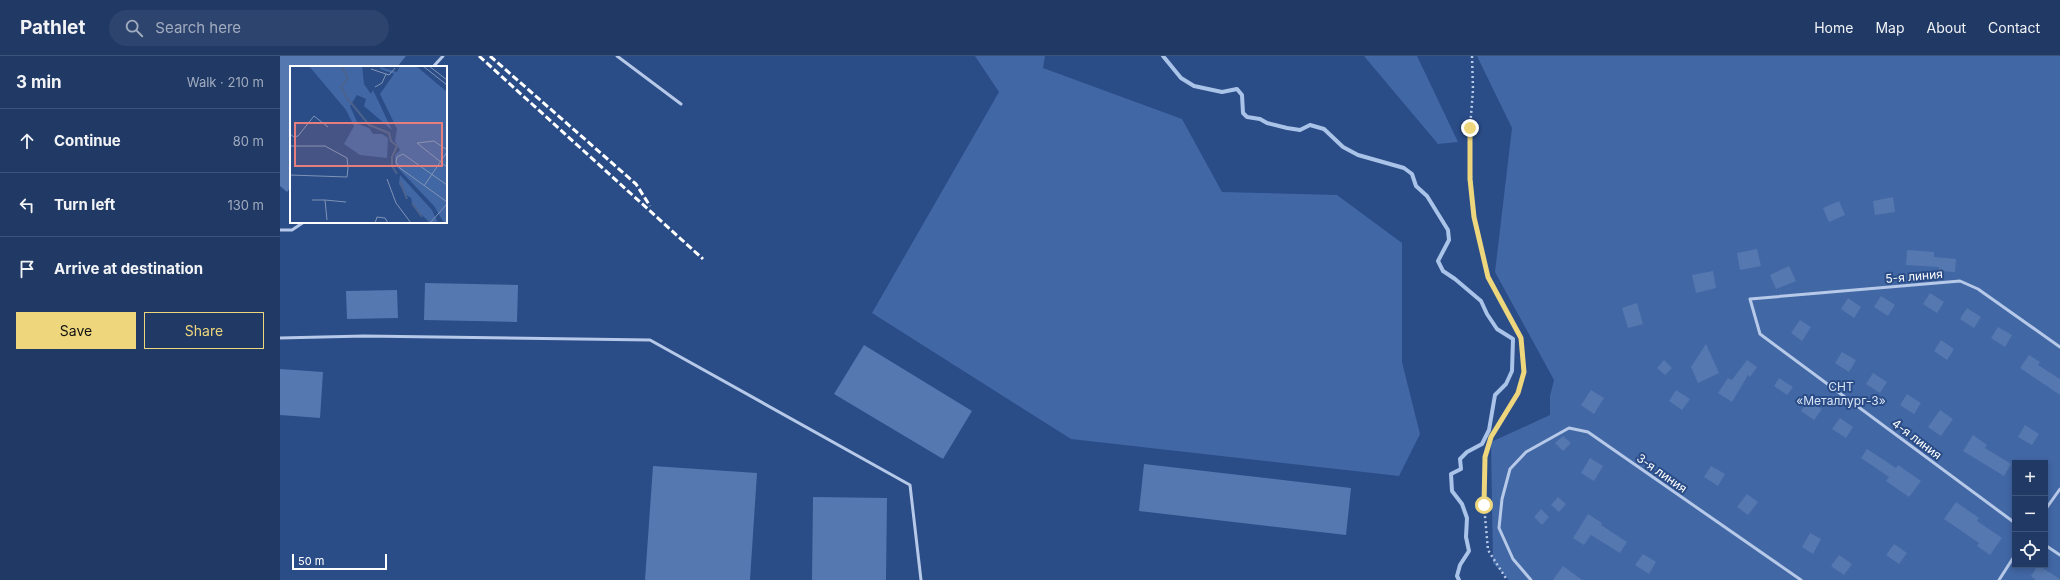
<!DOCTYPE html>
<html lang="en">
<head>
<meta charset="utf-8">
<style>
  body { margin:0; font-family:Inter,sans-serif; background:#2d446e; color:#f1f3f6 }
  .controls { position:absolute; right:12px; bottom:12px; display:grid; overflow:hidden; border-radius:0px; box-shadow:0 2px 6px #0003 }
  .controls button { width:36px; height:36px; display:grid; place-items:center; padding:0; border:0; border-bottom:1px solid #3d5379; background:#203965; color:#f1f3f6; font:20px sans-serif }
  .scale { position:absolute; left:12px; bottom:10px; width:95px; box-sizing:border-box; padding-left:4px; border:2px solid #fff; border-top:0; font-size:11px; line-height:14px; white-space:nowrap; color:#fff; -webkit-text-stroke:3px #2a4c87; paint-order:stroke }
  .stop { position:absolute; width:12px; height:12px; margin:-9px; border:3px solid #eed67d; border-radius:50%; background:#fff }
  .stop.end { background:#eed67d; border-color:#fff; box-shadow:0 1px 4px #0008 }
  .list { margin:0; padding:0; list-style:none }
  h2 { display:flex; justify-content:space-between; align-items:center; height:52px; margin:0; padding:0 16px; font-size:17px }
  h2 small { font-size:13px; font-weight:400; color:#a2acbf }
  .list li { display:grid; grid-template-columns:26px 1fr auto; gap:12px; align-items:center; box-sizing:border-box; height:64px; padding:0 16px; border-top:1px solid #3d5379 }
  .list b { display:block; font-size:15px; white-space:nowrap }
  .list em { font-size:13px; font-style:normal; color:#a2acbf }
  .actions { display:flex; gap:8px; padding:12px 16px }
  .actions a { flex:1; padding:9px 0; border:1px solid #eed67d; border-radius:0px; text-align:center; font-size:14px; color:#eed67d }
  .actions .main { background:#eed67d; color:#111 }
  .icon { flex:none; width:22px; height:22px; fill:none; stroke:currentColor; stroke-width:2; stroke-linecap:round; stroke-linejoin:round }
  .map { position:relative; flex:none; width:1780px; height:524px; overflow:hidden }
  header { display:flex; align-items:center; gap:24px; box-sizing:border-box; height:56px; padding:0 20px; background:#203965; border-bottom:1px solid #3d5379 }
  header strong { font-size:19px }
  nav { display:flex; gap:22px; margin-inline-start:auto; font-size:14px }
  .search { width:280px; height:36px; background:#2d446e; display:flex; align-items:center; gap:10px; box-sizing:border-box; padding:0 14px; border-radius:22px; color:#a2acbf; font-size:15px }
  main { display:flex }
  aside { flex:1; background:#203965 }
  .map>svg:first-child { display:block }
</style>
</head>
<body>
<header>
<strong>Pathlet</strong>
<div class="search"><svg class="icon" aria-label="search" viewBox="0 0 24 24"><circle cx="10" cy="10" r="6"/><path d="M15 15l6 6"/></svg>Search here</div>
<nav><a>Home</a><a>Map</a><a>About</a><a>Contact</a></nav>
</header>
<main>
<aside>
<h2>3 min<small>Walk · 210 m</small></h2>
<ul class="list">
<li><svg class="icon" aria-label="ahead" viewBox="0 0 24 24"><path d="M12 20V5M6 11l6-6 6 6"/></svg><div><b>Continue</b></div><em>80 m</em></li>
<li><svg class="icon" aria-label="left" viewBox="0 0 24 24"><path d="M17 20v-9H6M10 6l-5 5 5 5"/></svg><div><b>Turn left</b></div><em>130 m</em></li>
<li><svg class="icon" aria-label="arrive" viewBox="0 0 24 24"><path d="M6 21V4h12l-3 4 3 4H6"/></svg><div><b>Arrive at destination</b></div></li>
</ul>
<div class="actions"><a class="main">Save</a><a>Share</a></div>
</aside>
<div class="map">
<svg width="1780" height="524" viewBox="0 0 1780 524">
  <rect width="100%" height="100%" fill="#2a4c87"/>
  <!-- green -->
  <path fill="#4267a5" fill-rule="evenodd" d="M 695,0 L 765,0 L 763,12 L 902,63 L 942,136 L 1057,139 L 1122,187 L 1122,306 L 1140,378 L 1119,420 L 791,383 L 592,257 L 719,36 Z
    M 1084,0 L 1137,0 L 1178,86 L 1158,88 Z
    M 1197,0 L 1780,0 L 1780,524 L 1229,524 L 1213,507 L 1211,386 L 1270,359 L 1270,340 L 1274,324 L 1215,216 L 1232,72 ZM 1735,407 L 1765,407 L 1765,509 L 1735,509 Z"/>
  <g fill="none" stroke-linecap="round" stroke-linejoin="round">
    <!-- stream -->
    <path stroke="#aac3e8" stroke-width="4" d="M 883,0 L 901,22 L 914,30 L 942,36 L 957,33 L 962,39 L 963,57 L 967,61 L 980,63 L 987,67 L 1007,72 L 1020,74 L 1030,69 L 1044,73 L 1063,91 L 1078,99 L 1124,112 L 1132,118 L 1136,130 L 1147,140 L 1168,174 L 1169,184 L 1158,205 L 1163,215 L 1175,223 L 1201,245 L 1207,258 L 1217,273 L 1233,283 L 1232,315 L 1226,328 L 1215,339 L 1209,374 L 1202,388 L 1187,396 L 1180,403 L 1181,413 L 1171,418 L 1172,435 L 1182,448 L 1187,462 L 1186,481 L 1189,495 L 1180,509 L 1177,520 L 1179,524"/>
  </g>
  <!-- building -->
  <path fill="#5678b0" d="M 0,0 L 126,0 L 117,11 L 11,11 L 11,131 L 7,136 L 0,130 Z
    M 1613,141 L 1615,156 L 1595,159 L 1593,145 Z
    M 1559,145 L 1565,159 L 1549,166 L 1543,152 Z
    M 1477,193 L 1481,210 L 1460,214 L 1457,197 Z
    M 1627,194 L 1654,196 L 1654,201 L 1676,203 L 1675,216 L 1659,215 L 1659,211 L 1626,209 Z
    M 1509,210 L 1516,225 L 1496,233 L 1490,219 Z
    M 1433,215 L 1436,232 L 1416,237 L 1412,219 Z
    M 145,227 L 238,229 L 237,266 L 144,264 Z
    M 117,234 L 118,262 L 67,263 L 66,235 Z
    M 1650,237 L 1664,246 L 1657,257 L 1643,248 Z
    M 1601,240 L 1615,249 L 1608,260 L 1594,251 Z
    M 1568,242 L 1581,251 L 1574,262 L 1561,253 Z
    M 1357,247 L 1363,268 L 1348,272 L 1342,252 Z
    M 1687,252 L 1701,261 L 1694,272 L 1680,263 Z
    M 1520,264 L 1531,271 L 1522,285 L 1511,277 Z
    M 1718,271 L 1732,279 L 1725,291 L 1711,282 Z
    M 1661,284 L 1674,293 L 1667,304 L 1654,295 Z
    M 1426,288 L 1439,317 L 1418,327 L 1411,311 Z
    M 584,289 L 692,355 L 663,403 L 554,338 Z
    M 1562,296 L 1576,304 L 1569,316 L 1555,307 Z
    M 1749,299 L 1760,306 L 1758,309 L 1780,323 L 1780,339 L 1740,312 Z
    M 1384,304 L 1392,312 L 1385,319 L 1377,312 Z
    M 1467,304 L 1477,311 L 1470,321 L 1468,319 L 1452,346 L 1438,337 L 1448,322 L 1452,324 Z
    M 0,313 L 43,316 L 40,362 L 0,359 Z
    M 1593,317 L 1607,326 L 1600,337 L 1586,328 Z
    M 1499,322 L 1513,331 L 1507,339 L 1494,330 Z
    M 1311,334 L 1324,342 L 1314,358 L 1301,349 Z
    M 1396,334 L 1410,343 L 1402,354 L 1389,345 Z
    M 1627,338 L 1641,347 L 1634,358 L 1620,349 Z
    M 1528,344 L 1542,353 L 1534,364 L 1521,355 Z
    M 1660,354 L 1673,363 L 1661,380 L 1648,371 Z
    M 1560,362 L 1573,371 L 1566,382 L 1552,373 Z
    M 1745,369 L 1759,378 L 1752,389 L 1738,381 Z
    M 1693,379 L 1707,389 L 1705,392 L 1731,408 L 1724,420 L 1683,395 Z
    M 1283,380 L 1291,387 L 1283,395 L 1275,387 Z
    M 1587,393 L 1616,412 L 1618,409 L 1641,425 L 1629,441 L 1606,425 L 1609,421 L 1581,402 Z
    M 1310,402 L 1323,410 L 1314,425 L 1301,417 Z
    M 864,408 L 1071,432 L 1066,479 L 859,455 Z
    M 373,410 L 477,417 L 470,524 L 365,524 Z
    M 1431,410 L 1445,418 L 1438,430 L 1424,421 Z
    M 1467,438 L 1478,446 L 1468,459 L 1457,451 Z
    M 533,441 L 607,442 L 606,524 L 532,524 Z
    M 1278,441 L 1286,448 L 1279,456 L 1271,449 Z
    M 1676,446 L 1699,462 L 1697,465 L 1722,482 L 1710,499 L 1697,490 L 1699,487 L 1664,463 Z
    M 1261,453 L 1269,461 L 1262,469 L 1254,461 Z
    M 1308,458 L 1322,467 L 1321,469 L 1347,486 L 1340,497 L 1311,479 L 1304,489 L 1293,482 Z
    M 1530,477 L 1541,483 L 1533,498 L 1522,491 Z
    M 1614,488 L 1627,497 L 1619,508 L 1606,499 Z
    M 1363,498 L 1376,506 L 1369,518 L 1355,509 Z
    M 1559,499 L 1572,508 L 1564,519 L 1551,510 Z
    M 1758,509 L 1780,523 L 1780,524 L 1756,524 L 1751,520 Z
    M 1283,510 L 1302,524 L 1273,524 Z"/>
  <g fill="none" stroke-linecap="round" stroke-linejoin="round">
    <!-- path -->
    <path stroke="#b6c9e8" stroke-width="2.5" stroke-dasharray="2 3" stroke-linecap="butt" d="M 1192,0 L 1193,34 L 1190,72 L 1191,123 L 1194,161 L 1208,221 L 1241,281 L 1244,316 L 1238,337 L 1211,381 L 1205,401 L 1204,449 L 1208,494 L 1227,524"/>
    <!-- service -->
    <path stroke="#b6c9e8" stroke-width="3" d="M 337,0 L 401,48
      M 153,11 L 163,0
      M 0,174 L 12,174 L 24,166
      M 0,282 L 84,280 L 370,284 L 630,429 L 641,524
      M 1765,454 L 1780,433
      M 1735,467 L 1480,278 L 1470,243 L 1680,225 L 1698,233 L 1780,291
      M 1765,489 L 1780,499
      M 1251,524 L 1233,503 L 1219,472 L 1222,443 L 1230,413 L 1246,396 L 1289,372 L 1308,376 L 1521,524
      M 1719,524 L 1735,499"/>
    <!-- rail -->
    <path stroke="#fff" stroke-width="3" stroke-dasharray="7 3" stroke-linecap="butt" d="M 199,0 L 423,203
      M 210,0 L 356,128 L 370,150"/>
  </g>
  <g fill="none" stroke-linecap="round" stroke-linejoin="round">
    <!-- route -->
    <path stroke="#eed67d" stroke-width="5" d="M 1190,72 L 1190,123 L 1194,161 L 1208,221 L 1241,282 L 1244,316 L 1238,337 L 1211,381 L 1205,401 L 1204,449"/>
  </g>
  <g text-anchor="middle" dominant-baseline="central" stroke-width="4" stroke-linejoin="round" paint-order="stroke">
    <!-- street labels -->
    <g font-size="12" fill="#fff" stroke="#2a4c87">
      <text transform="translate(1634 220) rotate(-5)">5-я линия</text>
      <text transform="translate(1637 383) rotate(37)">4-я линия</text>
      <text transform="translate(1382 417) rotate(35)">3-я линия</text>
    </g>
    <!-- park labels -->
    <g font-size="12" fill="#d9e4f6" stroke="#2a4c87">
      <text x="1561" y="330">СНТ<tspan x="1561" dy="14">«Металлург-3»</tspan></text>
    </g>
  </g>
  <!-- overview -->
  <g transform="translate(10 10)">
    <rect width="157" height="157" fill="#2a4c87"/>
    <path d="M 19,0 L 72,0 L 74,18 L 81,28 L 83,24 L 102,64 L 74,40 L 76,33 L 67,29 L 60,40 L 68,58 L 79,62 L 83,68 L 92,68 L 98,72 L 97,92 L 70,89 L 54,78 L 64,60 L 56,44 ZM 110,0 L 126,0 L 157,26 L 157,157 L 154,157 L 144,140 L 105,99 L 105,89 L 110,84 L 105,75 L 107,63 L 90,28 L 104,8 L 90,3 L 91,1 L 107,6 ZM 110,109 L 142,144 L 148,157 L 140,157 L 123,140 L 121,132 L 115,128 L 109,118 Z" fill="#4267a5"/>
    <path fill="none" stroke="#4c638e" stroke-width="2" d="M 51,0 L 58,12 L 51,21 L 57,32 L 79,59 L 99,67 L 101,75 L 107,80 L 102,91 L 102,100 L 107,108M 110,115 L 117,133M 122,137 L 132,151"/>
    <path fill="none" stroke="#7f94b7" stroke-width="1" d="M 133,0 L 157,19M 139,0 L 157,14M 81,3 L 99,9 L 105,2M 85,21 L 92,17 L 96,8M 0,68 L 4,71 L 8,70 L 24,50 L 38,61M 0,80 L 35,80 L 57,92 L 58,102 L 57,111 L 0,109M 157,84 L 144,75 L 127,77 L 157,101M 97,113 L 106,137 L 121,157M 157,119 L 113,88 L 107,91 L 106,96 L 110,102 L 157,136M 134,120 L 157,86M 22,134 L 35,134 L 37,154M 35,134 L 56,136M 85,157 L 87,151 L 95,152 L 98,157M 140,157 L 157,138"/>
    <path fill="#e67e7e" fill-opacity="0.15" stroke="#e67e7e" stroke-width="2" d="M 5,57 L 152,57 L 152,100 L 5,100 Z"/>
    <rect width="157" height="157" fill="none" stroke="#fff" stroke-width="2"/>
  </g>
</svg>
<div class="controls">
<button>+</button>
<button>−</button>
<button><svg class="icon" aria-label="locate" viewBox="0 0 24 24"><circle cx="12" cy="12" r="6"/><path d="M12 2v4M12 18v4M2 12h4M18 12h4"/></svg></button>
</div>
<div class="scale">50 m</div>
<div class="stop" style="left:1204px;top:449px"></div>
<div class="stop end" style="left:1190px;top:72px"></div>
</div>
</main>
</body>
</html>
